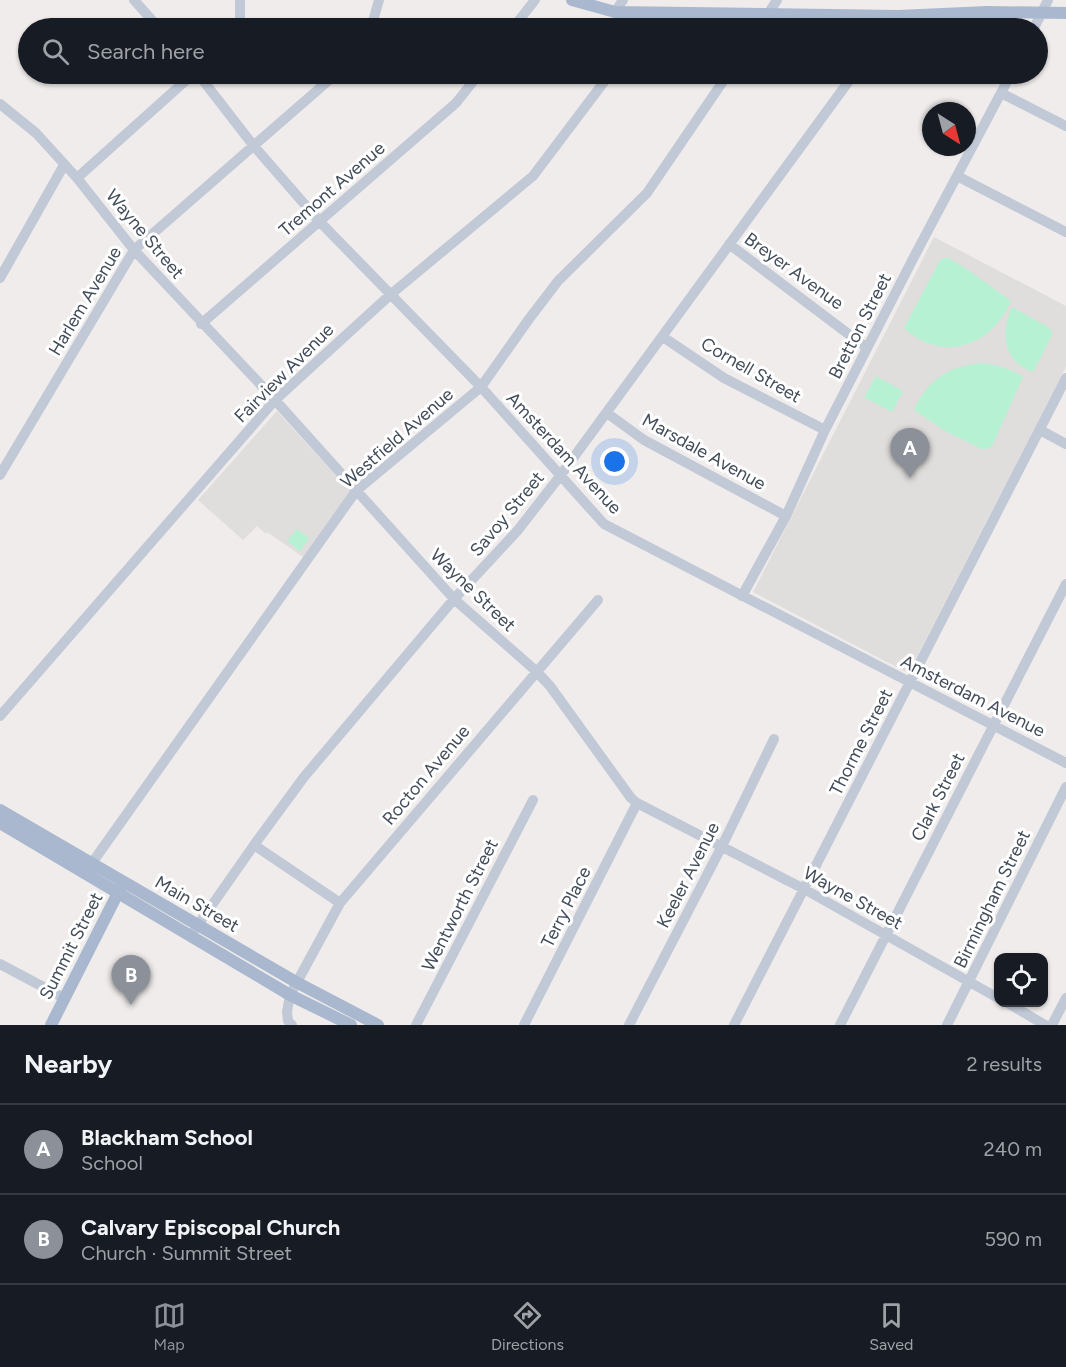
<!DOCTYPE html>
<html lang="en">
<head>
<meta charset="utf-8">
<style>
  body { margin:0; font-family:Figtree,sans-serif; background:#20242c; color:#f1f3f6 }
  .controls { position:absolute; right:18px; bottom:18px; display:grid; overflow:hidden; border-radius:12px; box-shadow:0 2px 4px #0004 }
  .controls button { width:54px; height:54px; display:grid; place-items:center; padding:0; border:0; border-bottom:2px solid #363941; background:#171b24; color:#f1f3f6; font:30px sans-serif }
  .compass { position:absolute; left:922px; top:102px; width:54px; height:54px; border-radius:50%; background:#171b24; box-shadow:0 2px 4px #0004; rotate:144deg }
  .you { position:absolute; left:615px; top:462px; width:21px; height:21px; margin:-15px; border:4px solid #fff; border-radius:50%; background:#1a73e8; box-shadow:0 0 0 9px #1a73e833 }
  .badge { display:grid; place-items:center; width:39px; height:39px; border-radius:50%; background:#8c9099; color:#fff; font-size:20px; font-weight:700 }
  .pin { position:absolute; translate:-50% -50px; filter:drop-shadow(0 2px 3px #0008) }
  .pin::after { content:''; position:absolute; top:32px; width:21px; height:18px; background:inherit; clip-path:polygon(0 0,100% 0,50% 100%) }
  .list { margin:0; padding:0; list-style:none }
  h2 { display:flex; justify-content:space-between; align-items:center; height:78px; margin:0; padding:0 24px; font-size:26px }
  h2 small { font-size:20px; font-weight:400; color:#9ea1a6 }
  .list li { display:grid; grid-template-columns:39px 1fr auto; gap:18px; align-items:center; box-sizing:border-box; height:90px; padding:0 24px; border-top:2px solid #363941 }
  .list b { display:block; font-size:22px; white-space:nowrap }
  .list p { margin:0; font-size:20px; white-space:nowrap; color:#9ea1a6 }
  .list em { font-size:20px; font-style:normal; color:#9ea1a6 }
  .icon { flex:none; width:33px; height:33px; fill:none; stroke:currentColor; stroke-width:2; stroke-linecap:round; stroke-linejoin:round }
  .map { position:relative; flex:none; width:1066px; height:1025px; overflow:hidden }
  .search { position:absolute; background:#171b24; box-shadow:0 2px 4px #0004; left:18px; right:18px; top:18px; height:66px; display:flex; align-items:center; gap:15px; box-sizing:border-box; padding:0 21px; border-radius:33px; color:#9ea1a6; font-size:22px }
  .sheet { height:258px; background:#171b24 }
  nav { display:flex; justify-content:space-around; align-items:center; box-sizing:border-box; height:84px; border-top:2px solid #363941; background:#171b24; font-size:16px; color:#9ea1a6 }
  nav a { display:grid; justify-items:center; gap:3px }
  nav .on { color:#8c9099 }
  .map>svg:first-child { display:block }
</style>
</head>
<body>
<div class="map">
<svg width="1066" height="1025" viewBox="0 0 1066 1025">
  <rect width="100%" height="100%" fill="#efeceb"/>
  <!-- education -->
  <path fill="#e0dddd" d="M 934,237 L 1066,306 L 1066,367 L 911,668 L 906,672 L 753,592 Z
    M 277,411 L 350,491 L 303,557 L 267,532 L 266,534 L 257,526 L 243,540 L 198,500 Z"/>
  <!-- green -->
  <path fill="#b5f1d2" d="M 947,257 L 968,270 L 1011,301 C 992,346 942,364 904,328 L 940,260 Z
    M 1012,307 L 1048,327 L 1052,332 L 1051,337 L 1033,372 C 1003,362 1000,332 1012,307 Z
    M 981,363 C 997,365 1010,368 1023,377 L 992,446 L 984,450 L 947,432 L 914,410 C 927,380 949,366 981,363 Z
    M 876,376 L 903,391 L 892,412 L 864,397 Z
    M 297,529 L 309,538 L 300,551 L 287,541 Z"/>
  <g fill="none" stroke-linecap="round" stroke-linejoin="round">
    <!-- minor -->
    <path stroke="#c0c9d5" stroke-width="10" d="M 134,0 L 159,28
      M 615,12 L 623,0
      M 240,28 L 240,0
      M 371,28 L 379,0
      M 513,28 L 535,0
      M 644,28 L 656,12
      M 759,28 L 777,0
      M 888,28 L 898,16
      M 1034,28 L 1048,0
      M 198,74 L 253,145 L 320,222 L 481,387 L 604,524 L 1066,763
      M 1001,93 L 1066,126
      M 0,104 L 36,133 L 77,178 L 134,250 L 275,400 L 454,599 L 536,671 L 550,686 L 631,798 L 637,803 L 804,889 L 998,998
      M 957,176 L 1066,232
      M 77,178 L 193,74
      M 729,244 L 867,348
      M 0,278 L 64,165
      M 201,324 L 456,103 L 479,74
      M 663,337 L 724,378 L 825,430
      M 607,413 L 644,440 L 786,516
      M 1040,430 L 1066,444
      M 0,475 L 134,250 L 336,74
      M 742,596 L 786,516 L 825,430 L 916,253 L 1011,74
      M 0,716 L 275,400 L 390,295 L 533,176 L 610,74
      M 254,845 L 340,903
      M 87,870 L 356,491 L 481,387 L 529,319 L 558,281 L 647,193 L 728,74
      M 191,935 L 254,845 L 304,777 L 454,599 L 518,530 L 560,476 L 854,74
      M 0,964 L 64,998
      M 1006,1002 L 1045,1025
      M 292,1025 L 288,1021 L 287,1012 L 290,995 L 340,903 L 598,600
      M 416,1025 L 533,800
      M 524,1025 L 637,803
      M 629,1025 L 722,846 L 774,739
      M 734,1025 L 1066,378
      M 840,1025 L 1066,584
      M 947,1025 L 1066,787
      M 1052,1025 L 1066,998"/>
    <!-- major -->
    <path stroke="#a9b8ce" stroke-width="12" d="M 572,0 L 615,12 L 898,16 L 987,12 L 1066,13
      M 0,810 L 296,982 L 378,1025
      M 0,823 L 290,995 L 351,1025
      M 51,1025 L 121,887"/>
  </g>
  <g text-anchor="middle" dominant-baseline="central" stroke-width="6" stroke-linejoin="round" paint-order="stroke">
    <!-- street labels -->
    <g font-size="18" fill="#434d5a" stroke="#fff">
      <text transform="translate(332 189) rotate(-41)">Tremont Avenue</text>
      <text transform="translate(145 234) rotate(50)">Wayne Street</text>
      <text transform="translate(794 271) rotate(36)">Breyer Avenue</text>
      <text transform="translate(85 301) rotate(-59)">Harlem Avenue</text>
      <text transform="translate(860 326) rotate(-63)">Bretton Street</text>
      <text transform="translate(751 370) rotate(30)">Cornell Street</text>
      <text transform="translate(284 373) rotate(-45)">Fairview Avenue</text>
      <text transform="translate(397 438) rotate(-41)">Westfield Avenue</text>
      <text transform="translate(704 452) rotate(29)">Marsdale Avenue</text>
      <text transform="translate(564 453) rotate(47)">Amsterdam Avenue</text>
      <text transform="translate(507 514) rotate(-50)">Savoy Street</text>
      <text transform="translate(473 590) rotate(44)">Wayne Street</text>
      <text transform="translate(973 696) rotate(27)">Amsterdam Avenue</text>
      <text transform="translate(861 742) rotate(-63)">Thorme Street</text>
      <text transform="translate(426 775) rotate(-50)">Rocton Avenue</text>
      <text transform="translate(938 797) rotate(-63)">Clark Street</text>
      <text transform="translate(688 875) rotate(-63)">Keeler Avenue</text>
      <text transform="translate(853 898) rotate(29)">Wayne Street</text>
      <text transform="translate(992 899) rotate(-64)">Birmingham Street</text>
      <text transform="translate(197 904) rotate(30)">Main Street</text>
      <text transform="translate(460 905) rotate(-63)">Wentworth Street</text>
      <text transform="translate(566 907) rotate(-63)">Terry Place</text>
      <text transform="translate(71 946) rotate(-63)">Summit Street</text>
    </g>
  </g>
</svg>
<div class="controls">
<button><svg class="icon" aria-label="locate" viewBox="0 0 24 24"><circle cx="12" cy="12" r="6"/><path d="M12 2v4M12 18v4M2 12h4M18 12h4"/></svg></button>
</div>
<svg class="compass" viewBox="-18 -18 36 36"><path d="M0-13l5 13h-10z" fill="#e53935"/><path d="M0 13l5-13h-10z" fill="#9ea1a6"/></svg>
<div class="you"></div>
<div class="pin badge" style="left:910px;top:478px">A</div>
<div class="pin badge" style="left:131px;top:1005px">B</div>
<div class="search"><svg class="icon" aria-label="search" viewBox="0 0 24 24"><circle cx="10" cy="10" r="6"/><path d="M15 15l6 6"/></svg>Search here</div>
</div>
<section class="sheet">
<h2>Nearby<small>2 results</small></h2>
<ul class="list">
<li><span class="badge">A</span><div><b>Blackham School</b><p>School</p></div><em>240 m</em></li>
<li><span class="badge">B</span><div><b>Calvary Episcopal Church</b><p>Church · Summit Street</p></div><em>590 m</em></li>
</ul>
</section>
<nav>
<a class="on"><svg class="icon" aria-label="map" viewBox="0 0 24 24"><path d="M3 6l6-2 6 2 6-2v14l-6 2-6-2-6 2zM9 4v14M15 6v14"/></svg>Map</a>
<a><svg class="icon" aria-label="directions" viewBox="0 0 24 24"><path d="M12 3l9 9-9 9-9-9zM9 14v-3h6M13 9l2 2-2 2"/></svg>Directions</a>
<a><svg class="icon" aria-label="saved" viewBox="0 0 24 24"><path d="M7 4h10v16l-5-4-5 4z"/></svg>Saved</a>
</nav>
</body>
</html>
